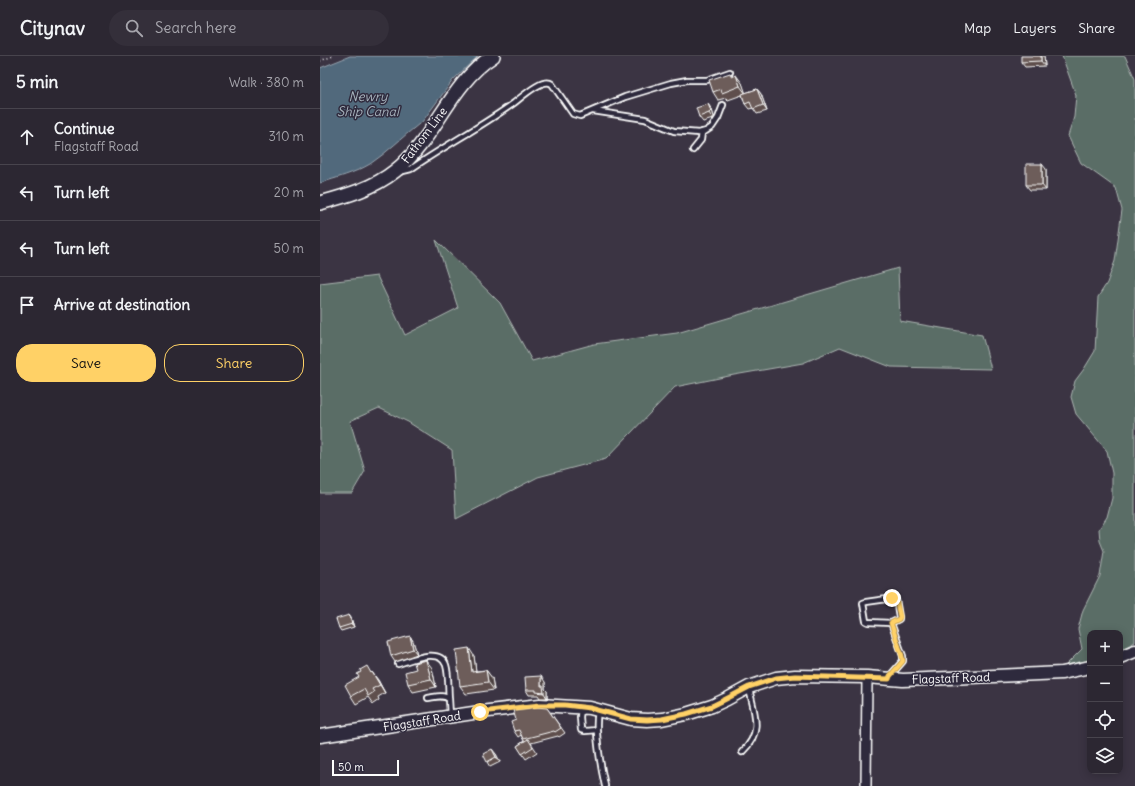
<!DOCTYPE html>
<html lang="en">
<head>
<meta charset="utf-8">
<style>
  body { margin:0; font-family:Delius,sans-serif; background:#342f3a; color:#f1f3f6 }
  .controls { position:absolute; right:12px; bottom:12px; display:grid; overflow:hidden; border-radius:8px; box-shadow:0 2px 10px #0003 }
  .controls button { width:36px; height:36px; display:grid; place-items:center; padding:0; border:0; border-bottom:1px solid #48444d; background:#2c2732; color:#f1f3f6; font:20px sans-serif }
  .scale { position:absolute; left:12px; bottom:10px; width:67px; box-sizing:border-box; padding-left:4px; border:2px solid #fff; border-top:0; font-size:11px; line-height:14px; white-space:nowrap; color:#fff; -webkit-text-stroke:3px #2f2a3d; paint-order:stroke }
  .stop { position:absolute; width:12px; height:12px; margin:-9px; border:3px solid #ffd166; border-radius:50%; background:#fff }
  .stop.end { background:#ffd166; border-color:#fff; box-shadow:0 1px 4px #0008 }
  .list { margin:0; padding:0; list-style:none }
  h2 { display:flex; justify-content:space-between; align-items:center; height:52px; margin:0; padding:0 16px; font-size:17px }
  h2 small { font-size:13px; font-weight:400; color:#a6a5ac }
  .list li { display:grid; grid-template-columns:26px 1fr auto; gap:12px; align-items:center; box-sizing:border-box; height:56px; padding:0 16px; border-top:1px solid #48444d }
  .list b { display:block; font-size:15px; white-space:nowrap }
  .list p { margin:0; font-size:13px; white-space:nowrap; color:#a6a5ac }
  .list em { font-size:13px; font-style:normal; color:#a6a5ac }
  .actions { display:flex; gap:8px; padding:12px 16px }
  .actions a { flex:1; padding:9px 0; border:1px solid #ffd166; border-radius:16px; text-align:center; font-size:14px; color:#ffd166 }
  .actions .main { background:#ffd166; color:#111 }
  .icon { flex:none; width:22px; height:22px; fill:none; stroke:currentColor; stroke-width:2; stroke-linecap:round; stroke-linejoin:round }
  .map { position:relative; flex:none; width:815px; height:730px; overflow:hidden }
  header { display:flex; align-items:center; gap:24px; box-sizing:border-box; height:56px; padding:0 20px; background:#2c2732; border-bottom:1px solid #48444d }
  header strong { font-size:19px }
  nav { display:flex; gap:22px; margin-inline-start:auto; font-size:14px }
  .search { width:280px; height:36px; background:#342f3a; display:flex; align-items:center; gap:10px; box-sizing:border-box; padding:0 14px; border-radius:22px; color:#a6a5ac; font-size:15px }
  main { display:flex }
  aside { flex:1; background:#2c2732 }
  .map>svg:first-child { display:block }
</style>
</head>
<body>
<header>
<strong>Citynav</strong>
<div class="search"><svg class="icon" aria-label="search" viewBox="0 0 24 24"><circle cx="10" cy="10" r="6"/><path d="M15 15l6 6"/></svg>Search here</div>
<nav><a>Map</a><a>Layers</a><a>Share</a></nav>
</header>
<main>
<aside>
<h2>5 min<small>Walk · 380 m</small></h2>
<ul class="list">
<li><svg class="icon" aria-label="ahead" viewBox="0 0 24 24"><path d="M12 20V5M6 11l6-6 6 6"/></svg><div><b>Continue</b><p>Flagstaff Road</p></div><em>310 m</em></li>
<li><svg class="icon" aria-label="left" viewBox="0 0 24 24"><path d="M17 20v-9H6M10 6l-5 5 5 5"/></svg><div><b>Turn left</b></div><em>20 m</em></li>
<li><svg class="icon" aria-label="left" viewBox="0 0 24 24"><path d="M17 20v-9H6M10 6l-5 5 5 5"/></svg><div><b>Turn left</b></div><em>50 m</em></li>
<li><svg class="icon" aria-label="arrive" viewBox="0 0 24 24"><path d="M6 21V4h12l-3 4 3 4H6"/></svg><div><b>Arrive at destination</b></div></li>
</ul>
<div class="actions"><a class="main">Save</a><a>Share</a></div>
</aside>
<div class="map">
<svg width="815" height="730" viewBox="0 0 815 730">
  <rect width="100%" height="100%" fill="#3b3443"/>
  <filter id="ink" filterUnits="userSpaceOnUse"><feTurbulence type="fractalNoise" baseFrequency=".025" numOctaves="2"/><feDisplacementMap in="SourceGraphic" scale="8" xChannelSelector="R" yChannelSelector="G"/><feConvolveMatrix kernelMatrix="1 2 1 2 8 2 1 2 1" color-interpolation-filters="sRGB"/></filter>
  <g filter="url(#ink)">
    <!-- green -->
    <path fill="#5a6d66" stroke="#acb6b2" d="M 742,0 L 805,0 L 815,23 L 815,586 L 800,594 L 800,577 L 770,577 L 770,604 L 745,610 L 762,593 L 758,573 L 763,554 L 780,520 L 784,495 L 780,485 L 779,473 L 787,461 L 792,442 L 792,417 L 787,395 L 756,358 L 751,341 L 755,325 L 764,313 L 775,295 L 778,241 L 787,227 L 795,205 L 802,154 L 796,132 L 761,107 L 748,80 L 754,61 L 756,39 Z
      M 116,184 L 180,247 L 212,305 L 274,288 L 357,277 L 578,212 L 580,265 L 662,279 L 671,313 L 571,311 L 520,291 L 483,307 L 414,319 L 355,331 L 286,403 L 218,421 L 136,463 L 132,394 L 88,366 L 59,352 L 30,365 L 45,415 L 32,437 L 0,437 L 0,227 L 57,220 L 85,279 L 138,252 Z"/>
    <!-- water -->
    <path fill="#51697c" stroke="#97a5b0" d="M 30,0 L 158,0 L 133,24 L 102,66 L 99,68 C 82,81 68,96 50,108 C 35,117 16,122 0,127 L 0,12 Z"/>
    <g fill="none" stroke-linecap="round" stroke-linejoin="round">
      <defs>
        <path id="service" d="M 273,55 L 325,63 L 354,75 L 379,77 L 386,75 L 392,71 L 398,62 L 403,49
          M 373,94 L 381,84 L 382,76
          M 79,116 L 91,113 C 124,90 161,71 194,47 C 202,41 223,21 232,28 L 253,58 L 260,60 L 305,41 L 351,27 L 367,24 L 387,24 L 410,16
          M 78,608 C 91,604 120,591 126,609 C 129,619 128,632 129,643
          M 569,621 L 583,605 L 583,600 L 571,567 L 548,566 L 546,565 L 543,547 L 546,546 L 574,542 L 576,543 L 579,561 L 579,563 L 571,567
          M 108,642 C 115,641 123,638 129,643 L 130,660
          M 261,653 L 260,661 L 261,674 L 265,675 L 277,674
          M 278,656 C 274,673 281,712 285,730
          M 422,696 C 443,677 435,658 429,633"/>
        <path id="minor" d="M 546,730 L 547,621"/>
        <path id="tertiary" d="M 800,601 L 815,595
          M 0,680 L 160,656 L 220,649 L 270,652 L 311,663 L 327,664 L 342,663 L 366,658 L 392,650 L 407,643 L 429,631 L 456,622 L 475,620 L 547,621 L 583,624 L 742,617 L 770,611"/>
        <path id="secondary" d="M 0,147 C 26,140 54,132 75,115 C 115,84 129,28 173,0"/>
      </defs>
      <!-- service casing -->
      <use href="#service" stroke="#fff" stroke-width="8"/>
      <!-- minor casing -->
      <use href="#minor" stroke="#fff" stroke-width="12"/>
      <!-- tertiary casing -->
      <use href="#tertiary" stroke="#fff" stroke-width="15"/>
      <!-- secondary casing -->
      <use href="#secondary" stroke="#fff" stroke-width="16"/>
      <!-- path -->
      <path stroke="#fff" stroke-width="1.5" stroke-dasharray="1 3" stroke-linecap="butt" d="M 0,5 L 13,0"/>
      <!-- service -->
      <use href="#service" stroke="#2f2a3d" stroke-width="4.5"/>
      <!-- minor -->
      <use href="#minor" stroke="#2f2a3d" stroke-width="9"/>
      <!-- tertiary -->
      <use href="#tertiary" stroke="#2f2a3d" stroke-width="12"/>
      <!-- secondary -->
      <use href="#secondary" stroke="#2f2a3d" stroke-width="13"/>
    </g>
    <!-- wall -->
    <path fill="#5e504d" stroke="#fff" d="M 724,0 L 725,10 L 705,11 L 701,6 Z
      M 410,17 L 413,20 L 422,27 L 425,37 L 437,33 L 441,38 L 447,55 L 437,58 L 433,52 L 429,53 L 425,48 L 422,39 L 408,44 L 406,42 L 398,44 L 393,36 Z
      M 388,48 L 392,54 L 394,61 L 393,63 L 383,66 L 379,61 Z
      M 726,113 L 726,134 L 710,134 L 706,129 Z
      M 29,559 L 31,562 L 34,571 L 21,575 L 19,572 Z
      M 90,580 L 93,585 L 97,598 L 75,606 L 71,600 Z
      M 154,600 L 156,615 L 166,614 L 172,622 L 174,634 L 146,638 L 140,630 Z
      M 112,612 L 116,631 L 93,636 L 88,628 Z
      M 51,616 L 58,624 L 65,637 L 58,641 L 59,644 L 53,648 L 48,641 L 36,648 L 31,640 L 39,621 Z
      M 225,626 L 225,633 L 227,635 L 227,642 L 220,642 L 218,639 L 209,639 L 206,634 Z
      M 227,652 L 245,677 L 239,681 L 238,680 L 211,687 L 217,696 L 206,703 L 197,690 L 204,685 L 201,679 L 198,681 L 194,675 Z
      M 176,698 L 180,706 L 170,711 L 167,706 Z"/>
    <!-- shaded-wall -->
    <path fill="#4c413f" stroke="#fff" d="M 721,0 L 724,0 L 725,10 L 721,5 Z
      M 416,19 L 422,27 L 426,38 L 420,30 Z
      M 437,33 L 441,38 L 447,55 L 443,49 Z
      M 388,48 L 392,54 L 394,61 L 393,63 L 389,57 Z
      M 722,108 L 726,113 L 726,134 L 722,129 Z
      M 29,559 L 31,562 L 34,571 L 32,568 Z
      M 90,580 L 93,585 L 97,598 L 93,593 Z
      M 149,592 L 154,600 L 157,624 L 152,616 Z
      M 106,604 L 112,612 L 116,631 L 111,623 Z
      M 166,614 L 172,622 L 174,634 L 168,626 Z
      M 52,616 L 58,624 L 65,637 L 60,629 Z
      M 221,620 L 225,626 L 225,633 L 227,635 L 227,642 L 224,637 L 221,630 Z
      M 172,693 L 176,698 L 180,706 L 176,701 Z"/>
    <!-- building -->
    <path fill="#6d5d5a" stroke="#fff" d="M 701,0 L 721,0 L 721,5 L 701,6 Z
      M 410,17 L 412,21 L 416,19 L 420,30 L 402,37 L 401,33 L 393,36 L 389,24 Z
      M 437,33 L 443,49 L 433,53 L 430,46 L 425,48 L 422,38 Z
      M 388,48 L 391,55 L 389,57 L 379,61 L 376,52 Z
      M 706,108 L 722,108 L 722,129 L 706,129 Z
      M 29,559 L 32,568 L 19,572 L 16,563 Z
      M 90,580 L 93,593 L 71,600 L 68,586 Z
      M 149,592 L 152,616 L 166,614 L 168,626 L 140,630 L 136,594 Z
      M 106,604 L 111,623 L 88,628 L 85,616 L 96,613 L 94,607 Z
      M 47,610 L 51,617 L 52,616 L 60,629 L 52,633 L 54,636 L 48,640 L 44,633 L 31,640 L 25,629 L 39,621 L 37,618 L 41,616 L 40,614 Z
      M 221,620 L 221,630 L 223,630 L 224,637 L 216,636 L 216,634 L 206,634 L 205,621 Z
      M 217,651 L 227,652 L 241,672 L 235,676 L 234,675 L 203,683 L 199,674 L 194,675 L 191,666 L 196,664 L 193,654 Z
      M 208,683 L 213,691 L 202,698 L 197,690 Z
      M 172,693 L 176,701 L 167,706 L 163,698 Z"/>
  </g>
  <g fill="none" stroke-linecap="round" stroke-linejoin="round" filter="url(#ink)">
    <!-- route -->
    <path stroke="#ffd166" stroke-width="5" d="M 160,656 L 220,649 L 245,649 L 270,652 L 311,663 L 327,664 L 342,663 L 366,658 L 392,650 L 406,643 L 429,631 L 456,622 L 475,620 L 569,623 L 570,620 L 583,605 L 582,600 L 571,567 L 579,563 L 580,561 L 576,543 L 572,542"/>
  </g>
  <g text-anchor="middle" dominant-baseline="central" stroke-width="3" stroke-linejoin="round" paint-order="stroke">
    <!-- street labels -->
    <g font-size="12" fill="#fff" stroke="#2f2a3d">
      <text transform="translate(104 79) rotate(-53)">Fathom Line</text>
      <text transform="translate(631 622) rotate(-2)">Flagstaff Road</text>
      <text transform="translate(102 665) rotate(-9)">Flagstaff Road</text>
    </g>
    <!-- water labels -->
    <g font-size="13" font-style="italic" fill="#a8b4be" stroke="#2f2a3d">
      <text x="48" y="40">Newry<tspan x="48" dy="15">Ship Canal</tspan></text>
    </g>
  </g>
</svg>
<div class="controls">
<button>+</button>
<button>−</button>
<button><svg class="icon" aria-label="locate" viewBox="0 0 24 24"><circle cx="12" cy="12" r="6"/><path d="M12 2v4M12 18v4M2 12h4M18 12h4"/></svg></button>
<button><svg class="icon" aria-label="layers" viewBox="0 0 24 24"><path d="M12 4l9 5-9 5-9-5zM3 14l9 5 9-5"/></svg></button>
</div>
<div class="scale">50 m</div>
<div class="stop" style="left:160px;top:656px"></div>
<div class="stop end" style="left:572px;top:542px"></div>
</div>
</main>
</body>
</html>
